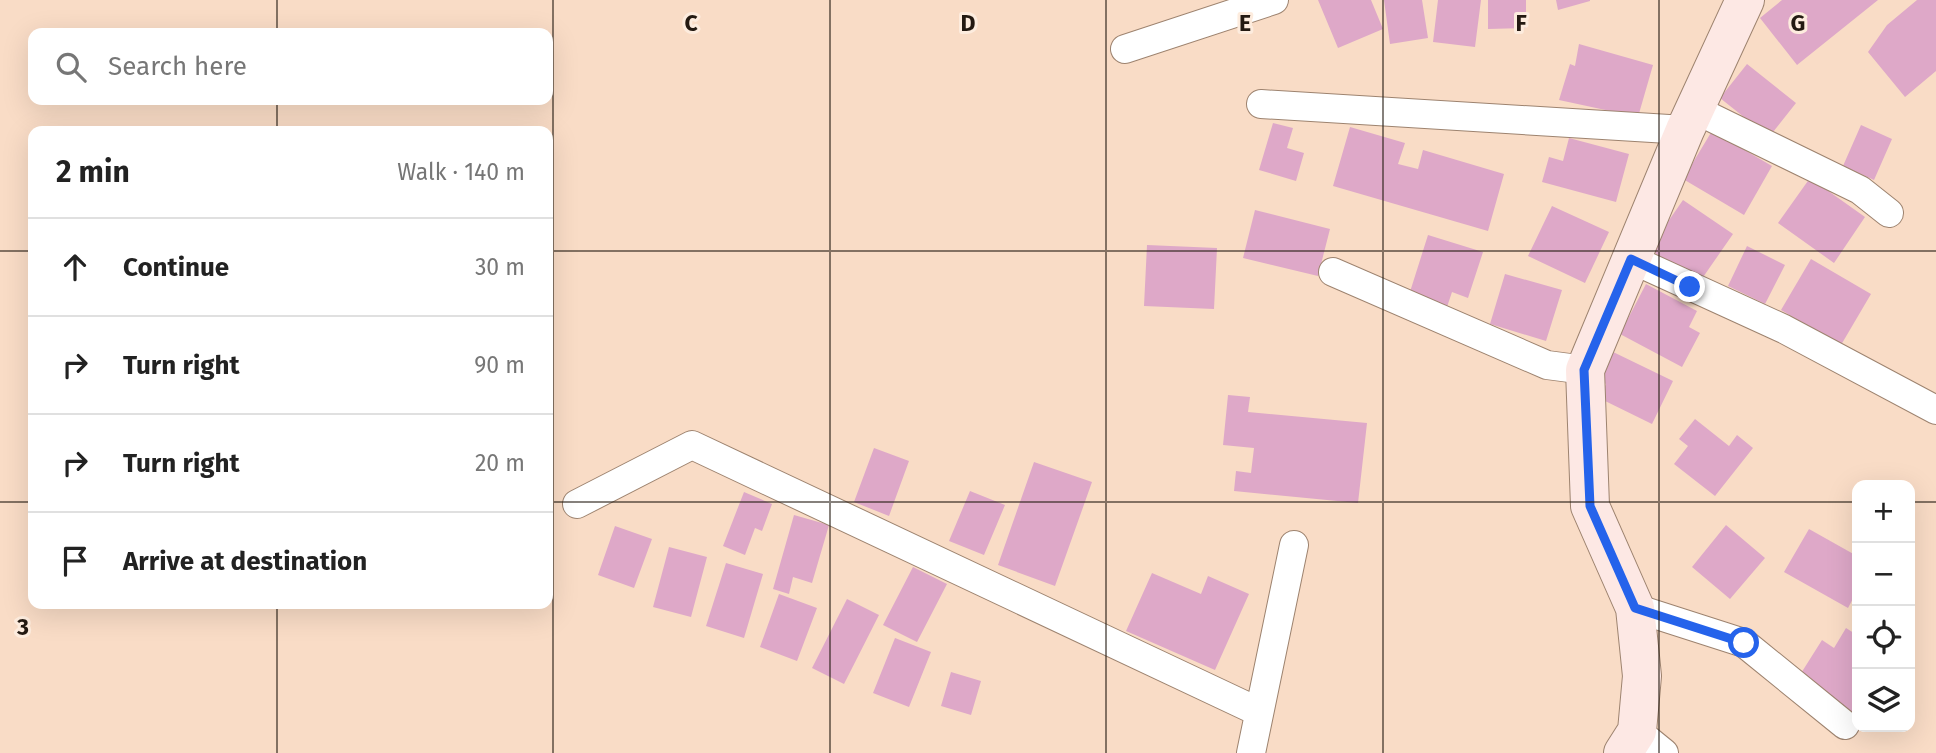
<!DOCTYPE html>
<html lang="en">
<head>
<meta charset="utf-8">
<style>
  body { margin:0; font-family:"Fira Sans",sans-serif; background:#f6f6f6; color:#222 }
  .controls { position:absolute; right:21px; bottom:21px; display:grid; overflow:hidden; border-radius:14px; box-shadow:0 7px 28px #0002 }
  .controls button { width:63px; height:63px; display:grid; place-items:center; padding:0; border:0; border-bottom:2px solid #e0e0e0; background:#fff; color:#222; font:35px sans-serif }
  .stop { position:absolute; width:21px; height:21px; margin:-16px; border:5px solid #2563eb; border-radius:50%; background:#fff }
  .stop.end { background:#2563eb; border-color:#fff; box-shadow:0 2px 7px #0008 }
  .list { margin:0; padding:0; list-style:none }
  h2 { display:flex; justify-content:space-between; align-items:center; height:91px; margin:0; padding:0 28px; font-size:30px }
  h2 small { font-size:23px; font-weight:400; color:#767676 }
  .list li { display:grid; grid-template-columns:46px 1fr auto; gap:21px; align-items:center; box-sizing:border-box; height:98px; padding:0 28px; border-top:2px solid #e0e0e0 }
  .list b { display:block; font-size:26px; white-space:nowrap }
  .list em { font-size:23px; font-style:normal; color:#767676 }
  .icon { flex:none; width:38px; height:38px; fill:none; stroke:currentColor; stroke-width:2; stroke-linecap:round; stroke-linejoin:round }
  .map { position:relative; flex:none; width:1936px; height:753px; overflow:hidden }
  .search { position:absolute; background:#fff; box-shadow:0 7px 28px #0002; left:28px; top:28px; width:525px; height:77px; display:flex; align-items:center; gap:18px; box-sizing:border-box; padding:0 24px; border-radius:14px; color:#767676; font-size:26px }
  .panel { position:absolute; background:#fff; box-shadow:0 7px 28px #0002; left:28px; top:126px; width:525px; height:483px; border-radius:14px }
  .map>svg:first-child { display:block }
</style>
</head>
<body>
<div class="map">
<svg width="1936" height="753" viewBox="0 0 1936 753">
  <rect width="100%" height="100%" fill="#f9dcc6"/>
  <!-- building -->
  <path fill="#dea8c8" d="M 1318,0 L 1371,0 L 1383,29 L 1338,48 Z
    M 1384,0 L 1422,0 L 1428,38 L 1390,44 Z
    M 1438,0 L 1481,0 L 1475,47 L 1433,42 Z
    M 1488,0 L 1526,0 L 1526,28 L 1488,29 Z
    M 1556,0 L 1590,0 L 1590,1 L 1558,10 Z
    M 1782,0 L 1878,0 L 1797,65 L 1760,18 Z
    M 1917,0 L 1936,0 L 1936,71 L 1905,97 L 1868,52 L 1887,25 Z
    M 1579,44 L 1653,65 L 1638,117 L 1559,100 L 1570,64 L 1575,66 Z
    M 1747,64 L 1796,103 L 1769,137 L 1720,98 Z
    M 1273,123 L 1293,128 L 1287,148 L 1304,153 L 1296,181 L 1259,170 Z
    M 1861,125 L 1892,139 L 1874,180 L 1843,166 Z
    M 1350,127 L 1405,143 L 1398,164 L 1418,169 L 1423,150 L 1504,174 L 1488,231 L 1333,186 Z
    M 1712,131 L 1772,166 L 1744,215 L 1683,179 Z
    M 1569,138 L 1629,154 L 1616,202 L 1542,182 L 1549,157 L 1563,161 Z
    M 1810,178 L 1865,217 L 1834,263 L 1778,223 Z
    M 1683,200 L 1733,234 L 1699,283 L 1649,249 Z
    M 1552,206 L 1609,232 L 1585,283 L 1528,256 Z
    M 1255,210 L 1330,229 L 1318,276 L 1243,258 Z
    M 1428,235 L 1483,252 L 1468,298 L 1452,292 L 1447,307 L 1409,295 Z
    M 1147,245 L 1217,248 L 1214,309 L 1144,306 Z
    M 1747,246 L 1785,265 L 1765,304 L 1728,286 Z
    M 1811,259 L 1871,294 L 1841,345 L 1781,310 Z
    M 1505,274 L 1562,290 L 1546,341 L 1490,324 Z
    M 1646,284 L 1697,311 L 1689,327 L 1700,333 L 1682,367 L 1620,334 Z
    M 1609,350 L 1673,381 L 1652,424 L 1599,398 L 1606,384 L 1596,378 Z
    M 1228,395 L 1250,397 L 1248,412 L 1367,423 L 1358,503 L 1234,491 L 1236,471 L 1251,473 L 1254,448 L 1223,445 Z
    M 1695,419 L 1729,446 L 1737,435 L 1753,448 L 1715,496 L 1674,464 L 1688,446 L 1679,439 Z
    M 874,448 L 909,461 L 889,516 L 854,502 Z
    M 1034,462 L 1092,482 L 1055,586 L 998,565 Z
    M 970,491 L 1005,505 L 984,555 L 949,541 Z
    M 744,492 L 772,504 L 762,531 L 755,528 L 745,555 L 723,546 Z
    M 794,515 L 829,525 L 812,583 L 793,577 L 789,594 L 773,589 Z
    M 1726,525 L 1765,558 L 1730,599 L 1692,567 Z
    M 615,526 L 652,539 L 634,588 L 598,575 Z
    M 1809,529 L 1857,556 L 1857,591 L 1848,608 L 1784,572 Z
    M 669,547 L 707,557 L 691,617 L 653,607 Z
    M 726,563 L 763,574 L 744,638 L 706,626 Z
    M 913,567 L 947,584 L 917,642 L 883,625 Z
    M 1152,573 L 1201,594 L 1208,576 L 1249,594 L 1215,670 L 1126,631 Z
    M 779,594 L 817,608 L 797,661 L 760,647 Z
    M 847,599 L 879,615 L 844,684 L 812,668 Z
    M 1846,628 L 1857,635 L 1857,716 L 1798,678 L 1822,640 L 1834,648 Z
    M 895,638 L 931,652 L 909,707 L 873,693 Z
    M 951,672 L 981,681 L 971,715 L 941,706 Z"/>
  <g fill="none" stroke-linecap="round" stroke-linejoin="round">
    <defs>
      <path id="street" d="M 1125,49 L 1274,0
        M 1261,104 L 1685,130
        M 1694,109 L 1860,190 L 1889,213
        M 1631,259 L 1784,329 L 1936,410
        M 1333,272 L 1547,365 L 1585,370
        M 577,504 L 692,445 L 1259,712
        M 1635,608 L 1744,643 L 1845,725
        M 1637,731 L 1664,753
        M 1251,753 L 1294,545"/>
      <path id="secondary" d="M 1623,753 L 1637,731 L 1642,676 L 1635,608 L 1590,506 L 1585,370 L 1685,130 L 1745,0"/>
    </defs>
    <!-- street casing -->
    <use href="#street" stroke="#9d836f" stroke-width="30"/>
    <!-- secondary casing -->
    <use href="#secondary" stroke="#9d836f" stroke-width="40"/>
    <!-- street -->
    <use href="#street" stroke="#fff" stroke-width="28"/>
    <!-- secondary -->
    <use href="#secondary" stroke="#fde8e4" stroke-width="38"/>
  </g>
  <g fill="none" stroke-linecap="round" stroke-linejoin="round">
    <!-- route -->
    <path stroke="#2563eb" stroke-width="9" d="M 1690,287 L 1631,259 L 1584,370 L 1590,506 L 1635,608 L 1744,643"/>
  </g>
  <!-- grid -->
  <path fill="none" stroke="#231911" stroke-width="2" stroke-opacity="0.55" d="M 277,0 L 277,33M 553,0 L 553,753M 830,0 L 830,753M 1106,0 L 1106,753M 1383,0 L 1383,753M 1659,0 L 1659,753M 277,100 L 277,131M 0,251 L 33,251M 548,251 L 1936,251M 0,502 L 33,502M 548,502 L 1857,502M 1910,502 L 1936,502M 277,604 L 277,753"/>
  <g font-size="23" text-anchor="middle" font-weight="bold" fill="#231911" stroke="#fdecde" stroke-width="6" stroke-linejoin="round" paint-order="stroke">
    <text x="691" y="31">C</text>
    <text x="968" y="31">D</text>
    <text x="1245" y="31">E</text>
    <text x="1521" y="31">F</text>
    <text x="1798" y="31">G</text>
    <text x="23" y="635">3</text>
  </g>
</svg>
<div class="controls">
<button>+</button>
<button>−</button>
<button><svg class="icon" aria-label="locate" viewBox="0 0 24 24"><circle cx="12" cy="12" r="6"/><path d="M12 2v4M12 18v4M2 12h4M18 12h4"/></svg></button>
<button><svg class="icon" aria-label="layers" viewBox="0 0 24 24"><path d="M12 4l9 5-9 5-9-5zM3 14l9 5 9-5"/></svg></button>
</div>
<div class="stop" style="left:1744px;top:643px"></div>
<div class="stop end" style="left:1690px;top:287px"></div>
<div class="search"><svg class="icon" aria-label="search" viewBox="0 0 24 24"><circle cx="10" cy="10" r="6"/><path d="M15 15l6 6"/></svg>Search here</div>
<section class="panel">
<h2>2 min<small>Walk · 140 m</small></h2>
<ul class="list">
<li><svg class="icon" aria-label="ahead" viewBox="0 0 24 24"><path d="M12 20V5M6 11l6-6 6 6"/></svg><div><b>Continue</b></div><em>30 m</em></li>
<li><svg class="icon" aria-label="right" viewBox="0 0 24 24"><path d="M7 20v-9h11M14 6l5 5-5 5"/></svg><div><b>Turn right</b></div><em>90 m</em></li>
<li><svg class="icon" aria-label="right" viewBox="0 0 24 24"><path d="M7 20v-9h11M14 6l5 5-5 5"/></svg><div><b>Turn right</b></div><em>20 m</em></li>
<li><svg class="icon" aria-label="arrive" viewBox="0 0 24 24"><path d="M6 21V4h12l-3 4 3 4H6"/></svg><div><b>Arrive at destination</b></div></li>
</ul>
</section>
</div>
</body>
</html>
